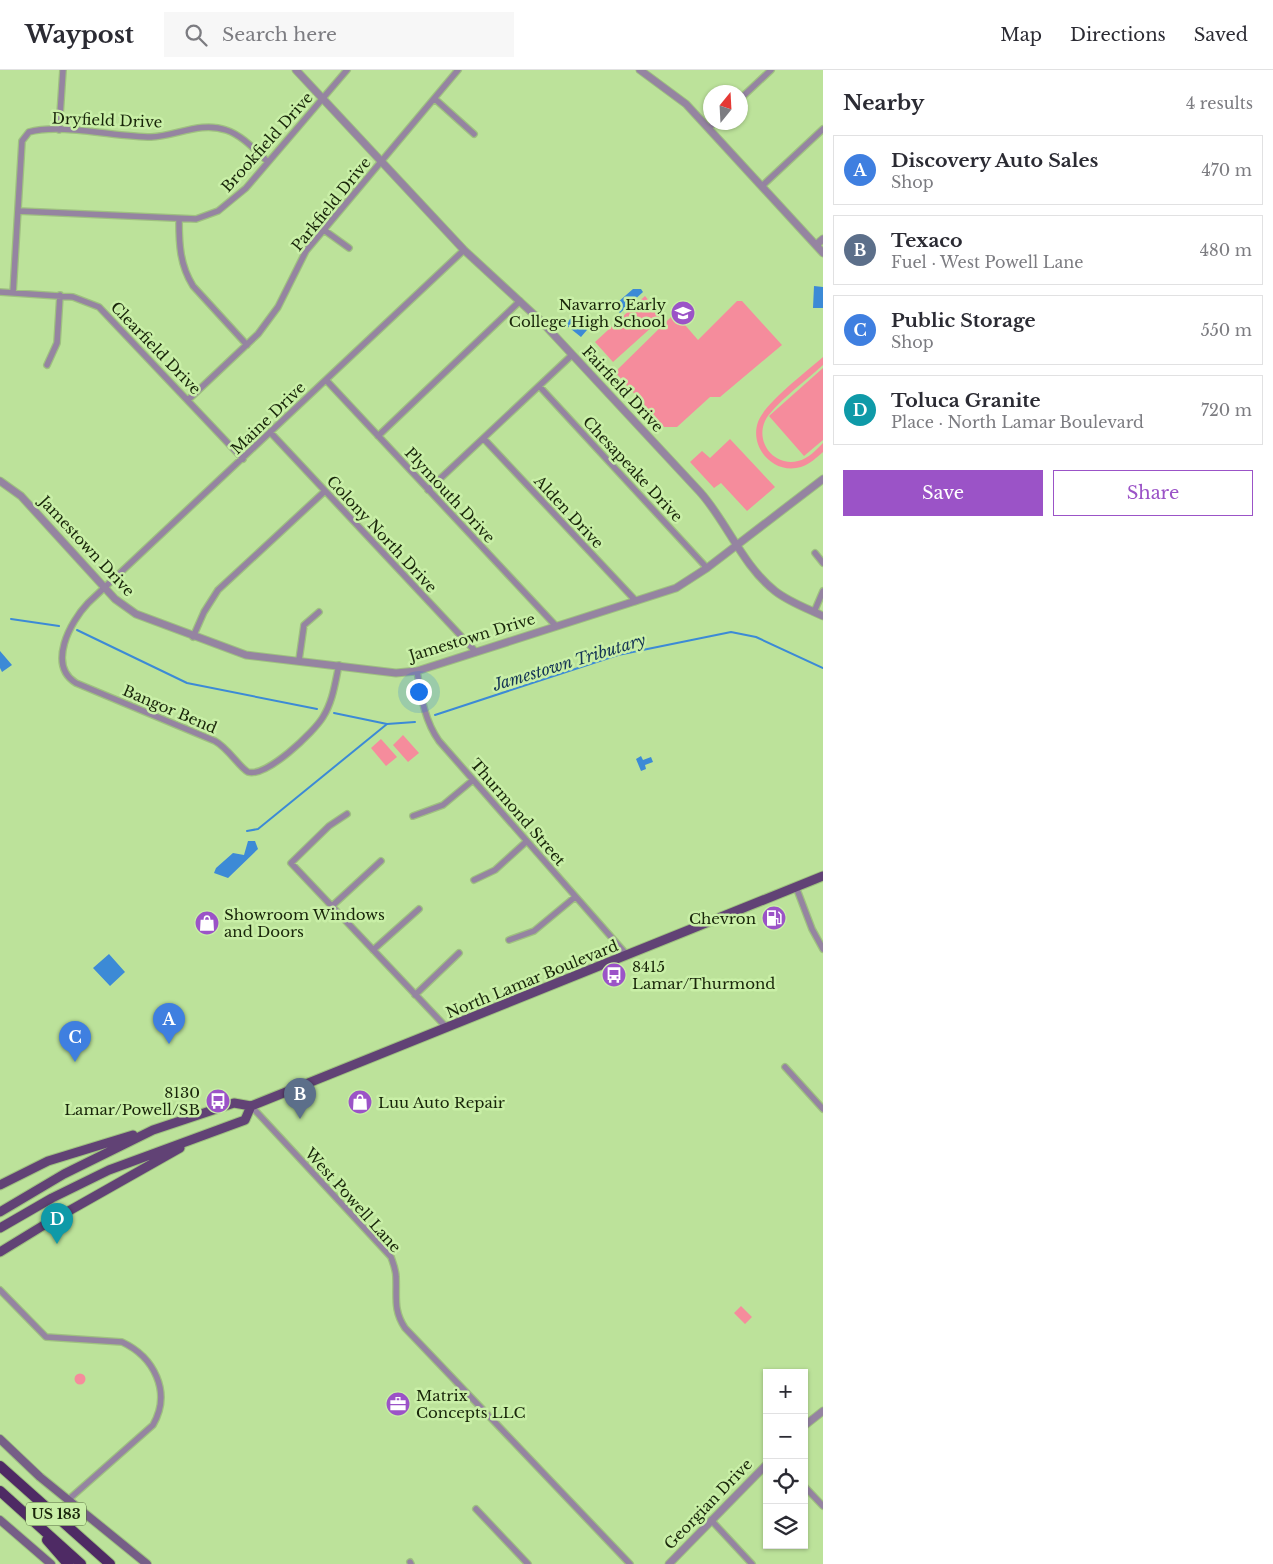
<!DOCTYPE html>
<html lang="en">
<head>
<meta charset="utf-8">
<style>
  body { margin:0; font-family:"Libre Baskerville",serif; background:#f7f7f7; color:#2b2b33 }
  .controls { position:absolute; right:15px; bottom:15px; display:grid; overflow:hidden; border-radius:0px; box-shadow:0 1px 4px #0004 }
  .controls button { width:45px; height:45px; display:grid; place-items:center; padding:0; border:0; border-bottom:1px solid #e1e1e2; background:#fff; color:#2b2b33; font:25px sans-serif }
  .compass { position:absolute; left:703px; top:15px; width:45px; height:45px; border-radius:50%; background:#fff; box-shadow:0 1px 4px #0004; rotate:18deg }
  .you { position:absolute; left:418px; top:621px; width:18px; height:18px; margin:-12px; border:4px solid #fff; border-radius:50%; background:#1a73e8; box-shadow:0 0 0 8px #1a73e833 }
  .badge { display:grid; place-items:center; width:32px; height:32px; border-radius:50%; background:#9b53c7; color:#fff; font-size:16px; font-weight:700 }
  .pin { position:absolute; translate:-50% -41px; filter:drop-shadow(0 1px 2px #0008) }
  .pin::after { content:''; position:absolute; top:26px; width:18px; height:15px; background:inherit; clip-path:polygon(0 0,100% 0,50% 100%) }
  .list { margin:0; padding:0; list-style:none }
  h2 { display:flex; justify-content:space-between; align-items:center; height:65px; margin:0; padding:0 20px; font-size:21px }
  h2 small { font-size:16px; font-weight:400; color:#7c7c81 }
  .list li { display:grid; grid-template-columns:32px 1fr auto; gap:15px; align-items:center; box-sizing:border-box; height:70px; margin:0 10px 10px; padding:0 10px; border:1px solid #e1e1e2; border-radius:0px }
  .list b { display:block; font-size:19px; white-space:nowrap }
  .list p { margin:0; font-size:16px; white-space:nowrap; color:#7c7c81 }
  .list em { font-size:16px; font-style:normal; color:#7c7c81 }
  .actions { display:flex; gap:10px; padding:15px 20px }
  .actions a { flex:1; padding:11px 0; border:1px solid #9b53c7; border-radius:0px; text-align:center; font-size:18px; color:#9b53c7 }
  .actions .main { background:#9b53c7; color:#fff }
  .icon { flex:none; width:28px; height:28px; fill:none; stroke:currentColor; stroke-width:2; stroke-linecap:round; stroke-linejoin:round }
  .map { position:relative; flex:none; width:823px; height:1494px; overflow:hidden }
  header { display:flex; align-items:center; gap:30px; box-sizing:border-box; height:70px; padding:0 25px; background:#fff; border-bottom:1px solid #e1e1e2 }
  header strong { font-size:24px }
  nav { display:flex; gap:28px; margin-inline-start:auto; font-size:18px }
  .search { width:350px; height:45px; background:#f7f7f7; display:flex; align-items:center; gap:12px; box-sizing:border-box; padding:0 18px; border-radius:0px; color:#7c7c81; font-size:19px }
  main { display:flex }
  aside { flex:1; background:#fff }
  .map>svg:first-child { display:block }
</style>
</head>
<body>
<header>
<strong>Waypost</strong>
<div class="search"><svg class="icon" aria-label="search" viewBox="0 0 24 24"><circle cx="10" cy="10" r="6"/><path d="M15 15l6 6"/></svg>Search here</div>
<nav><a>Map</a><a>Directions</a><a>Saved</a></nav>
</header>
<main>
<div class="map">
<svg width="823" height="1494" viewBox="0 0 823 1494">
  <rect width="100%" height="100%" fill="#bce29a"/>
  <!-- green -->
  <path fill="#f58c9c" d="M 645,226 L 663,247 L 613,292 L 595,272 Z
    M 737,231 L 742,231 L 782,275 L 720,327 L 710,327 L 677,357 L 664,357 L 615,302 L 671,247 L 679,248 L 698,270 Z
    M 823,287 L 823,295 C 809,308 772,336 765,351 C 755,373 775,397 798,391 C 808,389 816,380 823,373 L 823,382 C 816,388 810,394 801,397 C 774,405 749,378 758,352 C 764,334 807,301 823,287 Z
    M 823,298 L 823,370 L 804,386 L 769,346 Z
    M 730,369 L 775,417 L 747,441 L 721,413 L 714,418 L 690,392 L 702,381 L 710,388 Z
    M 403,665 L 419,683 L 408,692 L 393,675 Z
    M 381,669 L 397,687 L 386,696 L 371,678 Z
    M 741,1236 L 752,1247 L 745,1254 L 734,1243 Z
    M74.5 1309a5.5 5.5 0 1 1 11 0a5.5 5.5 0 1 1-11 0Z"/>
  <!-- water -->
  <path fill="#3c8ad6" d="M 814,216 L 823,217 L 823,238 L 813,238 Z
    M 633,219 L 641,219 L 643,222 L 620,243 L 617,240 L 618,232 Z
    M 572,246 L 587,260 L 581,267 L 566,255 Z
    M 0,581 L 12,595 L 2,602 L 0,598 Z
    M 641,686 L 643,690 L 651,687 L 653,692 L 645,695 L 646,699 L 641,701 L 636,689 Z
    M 248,771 L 255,771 L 258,779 L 228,808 L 214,803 L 216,798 L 233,783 L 244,785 Z
    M 109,884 L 125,902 L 110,916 L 93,898 Z"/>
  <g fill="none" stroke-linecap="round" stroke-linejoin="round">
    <!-- stream -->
    <path stroke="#3c8ad6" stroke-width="2" d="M 11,549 L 59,556
      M 77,560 L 187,613 L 317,639
      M 334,643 L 387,654 L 415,652
      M 435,645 L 618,585 L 731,562 L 756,567 L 823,598
      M 247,761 L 258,759 L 387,654"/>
    <defs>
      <path id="minor" d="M 435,29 L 474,64
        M 740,29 L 771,0
        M 709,58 L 715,52
        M 59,60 L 63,0
        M 762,116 L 823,59
        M 18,141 L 196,149 L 218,141 L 246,118 L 347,0
        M 179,150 C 179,175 180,195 193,216 L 247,275
        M 324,160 L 349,178
        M 0,222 L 73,227 L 99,237 L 243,389
        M 13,223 L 22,71 L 29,62 C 60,53 116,67 151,67 C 176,66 201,51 226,60 C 242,65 256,81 268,92
        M 47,295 L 57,273 L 60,225
        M 326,310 L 556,556
        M 540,317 L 707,498
        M 188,330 L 258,264 L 278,237 L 306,181 L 458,0
        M 270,362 L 476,582
        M 378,366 L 520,231
        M 484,369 L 636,531
        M 428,420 L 572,285
        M 815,483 L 823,493
        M 814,542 L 823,521
        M 193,567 L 204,542 L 218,520 L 325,421
        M 299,590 L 304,555 L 319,542
        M 339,595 C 335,613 333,631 323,647 C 314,662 266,708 248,702 C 240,698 228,678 215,671 L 76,613 C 47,595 70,552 88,533 L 464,180
        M 417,601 C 421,625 424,650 439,671 L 627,885
        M 347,744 L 329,756 L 291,793 L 447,958
        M 413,746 L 443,735 L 473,710
        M 474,810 L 495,800 L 527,771
        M 796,817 L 812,859 L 823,879
        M 332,836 L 381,791
        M 509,870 L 534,861 L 575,827
        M 373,880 L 419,839
        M 415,925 L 459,883
        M 785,997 L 823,1039
        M 251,1036 L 391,1187 C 393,1193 396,1200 396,1207 C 397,1227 393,1240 405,1258 L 630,1494
        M 0,1220 L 46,1267 L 122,1272 C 154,1287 172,1322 153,1355 L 68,1430
        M 804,1416 L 823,1436
        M 476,1439 L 528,1494
        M 711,1450 L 752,1494
        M 410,1492 L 411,1494"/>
      <path id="tertiary" d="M 296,0 L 464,180 L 541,251 L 700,422 C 727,452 742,495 775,521 C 789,532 806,538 823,546
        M 640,0 L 686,34 L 823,183
        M 816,175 L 823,169
        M 0,411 L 21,426 L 115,529 L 136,544 L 246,585 L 396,603 L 417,601 L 439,594 L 676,518 L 707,498 L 823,409
        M 804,1356 L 823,1341
        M 669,1494 L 767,1394"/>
      <path id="secondary" d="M 0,1369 L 40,1407 L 147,1494
        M 0,1450 L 51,1494"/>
      <path id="primary" d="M 0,1115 L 48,1091 L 133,1065
        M 0,1142 L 64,1104 L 153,1060 L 234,1033 L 251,1036 L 823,806
        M 0,1158 L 52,1128 L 109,1100 L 245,1050 L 251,1036
        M 0,1182 L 44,1155 L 180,1078"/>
      <path id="motorway" d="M 0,1396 L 110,1494
        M 0,1421 L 81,1494
        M 47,1470 L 68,1494"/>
    </defs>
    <!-- minor casing -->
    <use href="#minor" stroke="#9fc080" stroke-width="8"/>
    <!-- tertiary casing -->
    <use href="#tertiary" stroke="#9fc080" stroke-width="9"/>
    <!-- secondary casing -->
    <use href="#secondary" stroke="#9fc080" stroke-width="10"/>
    <!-- primary casing -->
    <use href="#primary" stroke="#9fc080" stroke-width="11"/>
    <!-- motorway casing -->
    <use href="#motorway" stroke="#9fc080" stroke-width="12"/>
    <!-- minor -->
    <use href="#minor" stroke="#9584a1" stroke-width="5.5"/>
    <!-- tertiary -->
    <use href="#tertiary" stroke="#9584a1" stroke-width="7"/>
    <!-- secondary -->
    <use href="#secondary" stroke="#765e87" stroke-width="8"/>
    <!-- primary -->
    <use href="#primary" stroke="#614275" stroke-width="9"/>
    <!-- motorway -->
    <use href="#motorway" stroke="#4e2a64" stroke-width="10"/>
  </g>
  <!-- icons -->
  <defs>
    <symbol id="school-disc" viewBox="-11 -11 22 22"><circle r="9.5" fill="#9b53c7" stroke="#c9efa7"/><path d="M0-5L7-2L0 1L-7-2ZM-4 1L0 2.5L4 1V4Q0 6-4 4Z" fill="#fff"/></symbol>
    <symbol id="fuel-disc" viewBox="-11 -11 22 22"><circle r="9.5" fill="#9b53c7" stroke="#c9efa7"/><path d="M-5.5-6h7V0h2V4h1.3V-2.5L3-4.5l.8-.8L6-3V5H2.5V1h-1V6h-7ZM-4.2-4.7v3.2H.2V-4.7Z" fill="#fff"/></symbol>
    <symbol id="shop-disc" viewBox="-11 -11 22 22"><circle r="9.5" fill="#9b53c7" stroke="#c9efa7"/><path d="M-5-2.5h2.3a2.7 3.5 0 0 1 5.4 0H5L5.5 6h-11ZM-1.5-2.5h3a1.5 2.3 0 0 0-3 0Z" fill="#fff"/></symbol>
    <symbol id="bus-disc" viewBox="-11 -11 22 22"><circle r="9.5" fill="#9b53c7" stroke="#c9efa7"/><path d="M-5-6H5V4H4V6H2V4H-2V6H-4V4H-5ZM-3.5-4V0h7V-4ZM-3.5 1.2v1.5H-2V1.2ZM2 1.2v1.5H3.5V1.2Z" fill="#fff"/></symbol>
    <symbol id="office-disc" viewBox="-11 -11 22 22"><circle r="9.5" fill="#9b53c7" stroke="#c9efa7"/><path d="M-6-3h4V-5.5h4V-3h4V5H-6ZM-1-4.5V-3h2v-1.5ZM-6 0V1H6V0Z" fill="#fff"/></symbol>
  </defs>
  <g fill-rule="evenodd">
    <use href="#school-disc" x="669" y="229" width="28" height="28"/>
    <use href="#fuel-disc" x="760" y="834" width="28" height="28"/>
    <use href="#shop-disc" x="193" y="839" width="28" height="28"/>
    <use href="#bus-disc" x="600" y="891" width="28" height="28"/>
    <use href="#bus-disc" x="204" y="1017" width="28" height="28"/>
    <use href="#shop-disc" x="346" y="1018" width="28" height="28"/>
    <use href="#office-disc" x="384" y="1320" width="28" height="28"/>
  </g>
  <g text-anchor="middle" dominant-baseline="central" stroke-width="5" stroke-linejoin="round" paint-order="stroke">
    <!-- shield labels -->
    <rect fill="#c9efa7" stroke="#4e6239" stroke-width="1" x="26" y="1432.5" width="60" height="23" rx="4"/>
    <g font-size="14" font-weight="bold" fill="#19260a">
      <text x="56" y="1444">US 183</text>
    </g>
    <!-- street labels -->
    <g font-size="15" fill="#19260a" stroke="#c9efa7">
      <text transform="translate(107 50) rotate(2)">Dryfield Drive</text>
      <text transform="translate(267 72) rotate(-48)">Brookfield Drive</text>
      <text transform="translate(331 134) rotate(-51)">Parkfield Drive</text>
      <text transform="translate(156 278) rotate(46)">Clearfield Drive</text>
      <text transform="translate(623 319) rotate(47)">Fairfield Drive</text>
      <text transform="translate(268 348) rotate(-44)">Maine Drive</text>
      <text transform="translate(633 399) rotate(47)">Chesapeake Drive</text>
      <text transform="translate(450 425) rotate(47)">Plymouth Drive</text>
      <text transform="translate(569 442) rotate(47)">Alden Drive</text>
      <text transform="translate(382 464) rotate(47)">Colony North Drive</text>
      <text transform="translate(87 476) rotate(47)">Jamestown Drive</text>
      <text transform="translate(472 567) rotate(-17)">Jamestown Drive</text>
      <text transform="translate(170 639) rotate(23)">Bangor Bend</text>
      <text transform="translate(518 742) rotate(49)">Thurmond Street</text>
      <text transform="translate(532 909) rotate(-22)">North Lamar Boulevard</text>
      <text transform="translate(353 1130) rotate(48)">West Powell Lane</text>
      <text transform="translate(708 1434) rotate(-46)">Georgian Drive</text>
    </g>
    <!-- poi labels -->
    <g font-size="15" fill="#19260a" stroke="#c9efa7" text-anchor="start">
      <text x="666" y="234" text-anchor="end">Navarro Early<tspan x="666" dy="17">College High School</tspan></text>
      <text x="224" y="844">Showroom Windows<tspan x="224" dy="17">and Doors</tspan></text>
      <text x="756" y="848" text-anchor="end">Chevron</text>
      <text x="632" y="896">8415<tspan x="632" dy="17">Lamar/Thurmond</tspan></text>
      <text x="200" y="1022" text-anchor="end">8130<tspan x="200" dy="17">Lamar/Powell/SB</tspan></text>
      <text x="378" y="1032">Luu Auto Repair</text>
      <text x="416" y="1325">Matrix<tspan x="416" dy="17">Concepts LLC</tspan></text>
    </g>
    <!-- water labels -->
    <g font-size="16" font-style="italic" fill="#163655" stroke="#c9efa7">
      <text transform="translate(569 592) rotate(-17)">Jamestown Tributary</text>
    </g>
  </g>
</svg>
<div class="controls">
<button>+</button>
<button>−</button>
<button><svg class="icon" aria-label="locate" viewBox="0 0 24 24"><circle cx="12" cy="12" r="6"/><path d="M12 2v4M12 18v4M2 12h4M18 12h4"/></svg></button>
<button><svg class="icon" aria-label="layers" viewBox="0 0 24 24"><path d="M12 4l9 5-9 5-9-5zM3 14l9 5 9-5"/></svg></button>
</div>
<svg class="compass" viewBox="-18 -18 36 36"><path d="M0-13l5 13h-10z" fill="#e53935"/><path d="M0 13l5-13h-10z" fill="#7c7c81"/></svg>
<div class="you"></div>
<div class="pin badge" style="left:169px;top:974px;background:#3f7fe0">A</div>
<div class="pin badge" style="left:300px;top:1049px;background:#5c6f8a">B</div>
<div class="pin badge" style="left:75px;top:992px;background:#3f7fe0">C</div>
<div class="pin badge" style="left:57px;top:1174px;background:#0f9aa8">D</div>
</div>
<aside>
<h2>Nearby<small>4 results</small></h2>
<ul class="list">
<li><span class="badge" style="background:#3f7fe0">A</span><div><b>Discovery Auto Sales</b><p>Shop</p></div><em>470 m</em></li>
<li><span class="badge" style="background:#5c6f8a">B</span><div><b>Texaco</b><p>Fuel · West Powell Lane</p></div><em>480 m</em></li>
<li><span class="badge" style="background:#3f7fe0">C</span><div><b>Public Storage</b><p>Shop</p></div><em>550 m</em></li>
<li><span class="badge" style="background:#0f9aa8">D</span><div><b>Toluca Granite</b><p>Place · North Lamar Boulevard</p></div><em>720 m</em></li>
</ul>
<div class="actions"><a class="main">Save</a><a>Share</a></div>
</aside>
</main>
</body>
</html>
